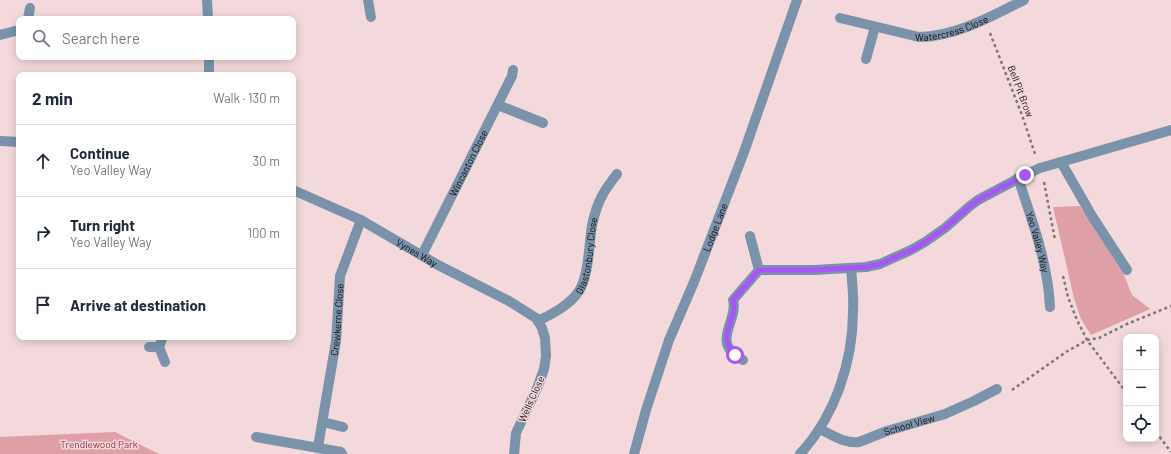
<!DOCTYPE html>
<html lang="en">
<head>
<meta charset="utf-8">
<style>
  body { margin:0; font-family:Barlow,sans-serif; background:#f6f6f7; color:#1f2937 }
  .controls { position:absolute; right:12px; bottom:12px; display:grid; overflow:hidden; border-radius:8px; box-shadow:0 2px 10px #0003 }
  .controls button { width:36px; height:36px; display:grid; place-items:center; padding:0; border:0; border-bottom:1px solid #e0e1e3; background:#fff; color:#1f2937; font:20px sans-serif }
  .stop { position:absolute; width:12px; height:12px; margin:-9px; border:3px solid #a855f7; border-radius:50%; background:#fff }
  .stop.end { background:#a855f7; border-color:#fff; box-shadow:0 1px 4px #0008 }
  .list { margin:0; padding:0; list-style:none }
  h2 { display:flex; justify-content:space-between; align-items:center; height:52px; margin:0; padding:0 16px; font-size:17px }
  h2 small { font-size:13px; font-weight:400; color:#747a83 }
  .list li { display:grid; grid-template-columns:26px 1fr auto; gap:12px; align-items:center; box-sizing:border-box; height:72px; padding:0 16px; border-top:1px solid #e0e1e3 }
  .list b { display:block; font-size:15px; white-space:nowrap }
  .list p { margin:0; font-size:13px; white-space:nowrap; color:#747a83 }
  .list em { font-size:13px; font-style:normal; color:#747a83 }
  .icon { flex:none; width:22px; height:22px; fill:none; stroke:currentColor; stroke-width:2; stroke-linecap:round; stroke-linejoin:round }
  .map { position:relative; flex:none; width:1171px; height:454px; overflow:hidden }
  .search { position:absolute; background:#fff; box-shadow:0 2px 10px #0003; left:16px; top:16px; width:280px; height:44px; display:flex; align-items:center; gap:10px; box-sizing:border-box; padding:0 14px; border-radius:8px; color:#747a83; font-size:15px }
  .panel { position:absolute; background:#fff; box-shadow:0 2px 10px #0003; left:16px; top:72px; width:280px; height:268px; border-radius:8px }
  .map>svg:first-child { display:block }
</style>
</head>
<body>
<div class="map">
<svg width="1171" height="454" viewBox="0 0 1171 454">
  <rect width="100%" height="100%" fill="#f3d9db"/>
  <!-- green -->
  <path fill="#df9fa6" d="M 1080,206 L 1124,275 L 1132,295 L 1150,309 L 1091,335 L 1081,319 L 1074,298 L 1053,207 Z
    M 115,432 L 159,454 L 0,454 L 0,437 Z"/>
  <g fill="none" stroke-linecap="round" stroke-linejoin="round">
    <!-- path -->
    <path stroke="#847375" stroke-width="2.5" stroke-dasharray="3 3" stroke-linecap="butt" d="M 990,33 L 1022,115 L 1035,154
      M 1044,182 L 1055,240
      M 1063,276 L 1068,297 L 1077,320 L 1087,340 L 1126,392
      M 1012,390 L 1066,352 L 1087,340 L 1099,338 L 1127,324 L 1171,306
      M 1156,432 L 1171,452"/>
    <!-- minor -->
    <g stroke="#7a93ab" stroke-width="10">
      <path d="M 207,0 L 208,19"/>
      <path d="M 368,0 L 371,17"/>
      <path id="s1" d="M 840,18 L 919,37 C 955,37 992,16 1024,0"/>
      <path d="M 28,19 L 30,8"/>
      <path d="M 0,35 L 19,30"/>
      <path d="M 209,57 L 209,75"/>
      <path d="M 866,59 L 875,27"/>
      <path d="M 498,105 L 543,123"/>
      <path d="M 0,141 L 19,142"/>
      <path d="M 1061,162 L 1092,216 L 1127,270"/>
      <path id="s2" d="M 1018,178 C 1032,220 1048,263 1050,307"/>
      <path id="s3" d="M 293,190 L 361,220 L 438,265 L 509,301 L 536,318 L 542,328 L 545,338 L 546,356 L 544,369 L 538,386 L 516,433 L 514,454"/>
      <path d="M 750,236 L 759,270"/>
      <path id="s4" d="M 422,255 L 512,76 L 513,70"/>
      <path id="s5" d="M 538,321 C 552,314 570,305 579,291 C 589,275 589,244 592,225 C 594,216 597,205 602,196 C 606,188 612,181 617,174"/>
      <path d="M 163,337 L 159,347 L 165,362"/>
      <path d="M 149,347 L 159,347"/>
      <path d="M 743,360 C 709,343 739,321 733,300 L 759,270 L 814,270 L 866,267 L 880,264 L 911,250 L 925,242 L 945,228 L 970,206 L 978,200 L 1025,175 L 1040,168 L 1061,162 L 1171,130"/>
      <path d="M 323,422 L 343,427"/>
      <path id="s6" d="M 820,429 C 832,435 845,444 859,442 L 887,431 L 945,414 L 974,401 L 997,389"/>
      <path d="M 256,437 L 341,452 L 342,454"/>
      <path id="s7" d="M 318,447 L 336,341 L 340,276 L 361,220"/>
      <path id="s8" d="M 634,454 L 646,410 L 669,340 L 694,282 L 744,152 L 797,0"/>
      <path d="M 800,454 C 835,416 853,362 853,311 C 854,297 852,282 851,268"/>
    </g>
  </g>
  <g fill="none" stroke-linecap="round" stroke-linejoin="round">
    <!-- route -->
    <path stroke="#a855f7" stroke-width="5" d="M 735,355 C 715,333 739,320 733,300 L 759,270 L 814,270 L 866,267 L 880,264 L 912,250 L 925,242 L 945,228 L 970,206 L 978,200 L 1025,175"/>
  </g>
  <g text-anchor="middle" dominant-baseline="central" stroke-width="3" stroke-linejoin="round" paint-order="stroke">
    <!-- street labels -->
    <g font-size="10" fill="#150d0e" stroke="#f3d9db">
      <text stroke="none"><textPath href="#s1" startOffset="115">Watercress Close</textPath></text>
      <text transform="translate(1021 91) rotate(69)">Bell Pit Brow</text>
      <text stroke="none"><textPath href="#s4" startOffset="103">Wincanton Close</textPath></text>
      <text stroke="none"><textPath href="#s8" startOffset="241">Lodge Lane</textPath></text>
      <text stroke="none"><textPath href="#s2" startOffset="67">Yeo Valley Way</textPath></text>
      <text stroke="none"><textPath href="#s3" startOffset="139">Vynes Way</textPath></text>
      <text stroke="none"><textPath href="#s5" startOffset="88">Glastonbury Close</textPath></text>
      <text stroke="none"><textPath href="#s7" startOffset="129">Crewkerne Close</textPath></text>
      <text transform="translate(531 399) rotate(-66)">Wells Close</text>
      <text stroke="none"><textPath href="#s6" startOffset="95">School View</textPath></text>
    </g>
    <!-- park labels -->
    <g font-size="10" fill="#902d42" stroke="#f3d9db">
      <text x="99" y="444">Trendlewood Park</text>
    </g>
  </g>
</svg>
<div class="controls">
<button>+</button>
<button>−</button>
<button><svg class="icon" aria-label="locate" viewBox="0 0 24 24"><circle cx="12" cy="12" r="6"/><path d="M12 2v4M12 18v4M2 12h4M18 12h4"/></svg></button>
</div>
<div class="stop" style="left:735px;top:355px"></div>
<div class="stop end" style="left:1025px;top:175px"></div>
<div class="search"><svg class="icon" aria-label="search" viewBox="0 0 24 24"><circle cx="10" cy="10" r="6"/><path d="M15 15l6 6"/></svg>Search here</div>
<section class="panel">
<h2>2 min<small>Walk · 130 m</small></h2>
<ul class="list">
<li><svg class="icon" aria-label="ahead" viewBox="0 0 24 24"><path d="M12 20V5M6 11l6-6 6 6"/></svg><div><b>Continue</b><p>Yeo Valley Way</p></div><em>30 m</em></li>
<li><svg class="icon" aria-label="right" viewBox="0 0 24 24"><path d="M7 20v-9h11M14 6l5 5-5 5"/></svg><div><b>Turn right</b><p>Yeo Valley Way</p></div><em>100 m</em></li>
<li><svg class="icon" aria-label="arrive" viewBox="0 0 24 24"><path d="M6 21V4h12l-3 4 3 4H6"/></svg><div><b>Arrive at destination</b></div></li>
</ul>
</section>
</div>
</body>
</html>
